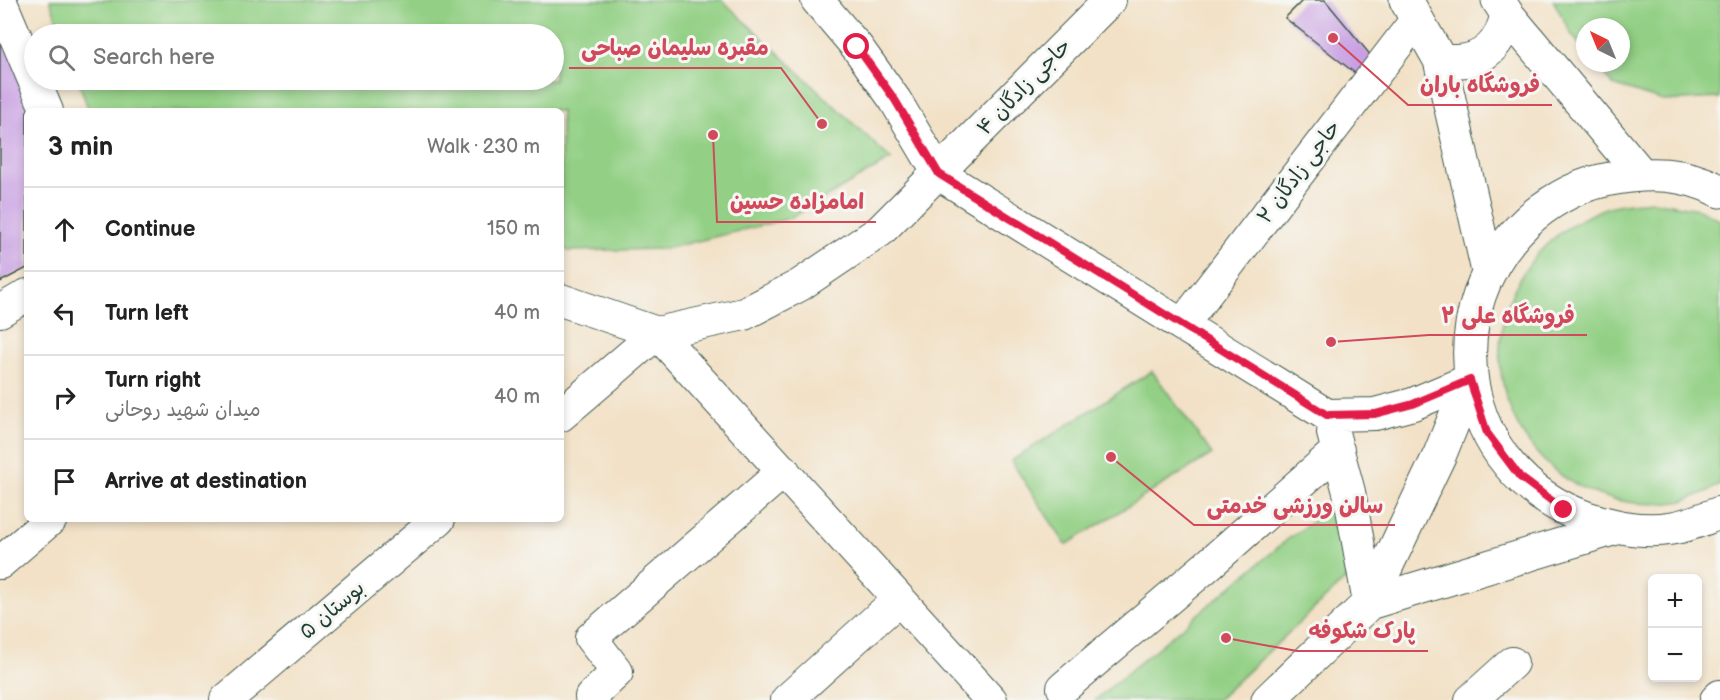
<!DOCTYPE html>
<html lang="en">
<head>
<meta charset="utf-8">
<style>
  body { margin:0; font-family:"Balsamiq Sans","Playpen Sans Arabic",sans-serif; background:#f2f2f2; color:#222 }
  .controls { position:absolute; right:18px; bottom:18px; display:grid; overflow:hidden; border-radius:9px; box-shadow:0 3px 9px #0003 }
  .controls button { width:54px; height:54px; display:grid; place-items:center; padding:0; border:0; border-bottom:2px solid #e0e0e0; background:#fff; color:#222; font:30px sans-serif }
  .compass { position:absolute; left:1576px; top:18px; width:54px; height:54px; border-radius:50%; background:#fff; box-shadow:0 3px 9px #0003; rotate:317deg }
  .stop { position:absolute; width:18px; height:18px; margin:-14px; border:4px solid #e11d48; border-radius:50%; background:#fff }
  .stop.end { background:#e11d48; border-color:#fff; box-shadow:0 2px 6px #0008 }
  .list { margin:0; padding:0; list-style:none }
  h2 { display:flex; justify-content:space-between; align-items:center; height:78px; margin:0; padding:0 24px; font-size:26px }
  h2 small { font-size:20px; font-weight:400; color:#767676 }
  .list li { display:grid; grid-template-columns:39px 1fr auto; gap:18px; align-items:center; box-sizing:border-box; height:84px; padding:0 24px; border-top:2px solid #e0e0e0 }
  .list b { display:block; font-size:22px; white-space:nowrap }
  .list p { margin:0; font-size:20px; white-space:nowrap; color:#767676 }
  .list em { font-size:20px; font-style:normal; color:#767676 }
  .icon { flex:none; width:33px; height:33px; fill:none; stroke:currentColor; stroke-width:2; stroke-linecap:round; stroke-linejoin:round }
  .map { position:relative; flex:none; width:1720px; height:700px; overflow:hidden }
  .search { position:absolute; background:#fff; box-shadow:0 3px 9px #0003; left:24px; top:24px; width:540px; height:66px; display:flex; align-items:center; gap:15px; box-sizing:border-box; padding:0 21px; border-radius:33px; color:#767676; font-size:22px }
  .panel { position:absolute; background:#fff; box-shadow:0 3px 9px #0003; left:24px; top:108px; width:540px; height:414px; border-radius:9px }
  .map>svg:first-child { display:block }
</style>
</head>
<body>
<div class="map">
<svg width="1720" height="700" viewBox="0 0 1720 700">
  <rect width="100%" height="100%" fill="#f6f6f2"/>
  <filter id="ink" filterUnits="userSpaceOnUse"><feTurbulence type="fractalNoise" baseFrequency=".0167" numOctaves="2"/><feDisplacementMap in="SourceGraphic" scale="12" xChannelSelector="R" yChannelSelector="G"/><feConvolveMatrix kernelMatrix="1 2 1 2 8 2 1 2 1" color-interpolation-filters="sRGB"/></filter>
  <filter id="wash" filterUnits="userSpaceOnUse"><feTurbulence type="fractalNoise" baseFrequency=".008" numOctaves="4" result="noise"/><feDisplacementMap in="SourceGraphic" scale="24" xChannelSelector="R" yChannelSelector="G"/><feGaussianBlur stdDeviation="1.35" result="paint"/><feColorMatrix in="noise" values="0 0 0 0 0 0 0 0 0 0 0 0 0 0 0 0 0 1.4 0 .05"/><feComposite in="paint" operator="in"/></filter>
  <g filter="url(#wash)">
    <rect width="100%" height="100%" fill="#f2e1c6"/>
    <!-- green -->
    <path fill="#93d085" stroke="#59865c" stroke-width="1.5" d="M 50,0 L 722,0 L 891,159 L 791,218 L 665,249 L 569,251 L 561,247 L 561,111 L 89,111 L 78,80 L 554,80 L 554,34 L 62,34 Z
      M 1553,0 L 1720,0 L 1720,98 L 1663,101 L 1613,85 L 1595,63 L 1621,63 L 1621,27 L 1585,27 L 1585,51 L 1572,35 Z
      M 1652,201 L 1699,209 L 1720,220 L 1720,485 C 1707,491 1691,500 1678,502 C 1491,526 1428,281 1603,209 C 1617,203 1636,203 1652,201 Z
      M 1152,371 L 1212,454 L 1066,545 L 1011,461 Z
      M 1336,505 L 1349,576 L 1217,700 L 1095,700 L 1288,539 Z"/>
    <g id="blocks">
      <!-- building -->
      <path fill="#c79de2" d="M 1303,0 L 1325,0 L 1372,57 L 1360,77 L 1285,18 Z
        M 0,21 L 40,111 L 27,111 L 27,268 L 0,282 Z"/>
    </g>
  </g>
  <g filter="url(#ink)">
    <use href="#blocks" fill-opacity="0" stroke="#3f564a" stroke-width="1.5"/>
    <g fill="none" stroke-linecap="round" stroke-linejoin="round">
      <defs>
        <path id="minor" d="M 0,0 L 47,111
          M 817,0 L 857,47 L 895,100 L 939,174 L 1327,415 L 1375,414 L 1413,404 L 1470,380
          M 561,300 L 657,333 L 991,700
          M 0,311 L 27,295
          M 1182,325 L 1417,19
          M 561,415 L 657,333 L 744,314 L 800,285 L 880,231 L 1110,0
          M 1333,433 L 1349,492 L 1369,603
          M 0,563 L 51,519
          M 1063,688 L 1207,566 L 1338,450
          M 226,700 L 439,519
          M 594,700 L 591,697 L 617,672 L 591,638 L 784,471
          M 787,700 L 899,599
          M 1471,700 L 1512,663
          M 1716,700 L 1720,696"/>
        <path id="secondary" d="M 1406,0 L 1440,60 L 1488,271
          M 1498,0 L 1507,14 L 1640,173
          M 1440,60 C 1476,67 1500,50 1507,14
          M 1720,191 C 1685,172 1648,172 1610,179 C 1581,184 1555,198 1533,216 C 1430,306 1456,473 1587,518 C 1614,527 1644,533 1672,528 C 1688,526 1705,518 1720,513
          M 1369,603 L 1616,528
          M 1268,700 L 1369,603 L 1440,454 L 1470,380"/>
      </defs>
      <!-- minor casing -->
      <use href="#minor" stroke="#3f564a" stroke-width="34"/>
      <!-- secondary casing -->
      <use href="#secondary" stroke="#3f564a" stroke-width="35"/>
      <!-- minor -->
      <use href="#minor" stroke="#fff" stroke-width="32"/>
      <!-- secondary -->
      <use href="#secondary" stroke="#fff" stroke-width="33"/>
    </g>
  </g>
  <g fill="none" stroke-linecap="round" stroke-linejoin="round" filter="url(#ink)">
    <!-- route -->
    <path stroke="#e11d48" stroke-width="8" d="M 857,47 L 895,100 L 939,174 L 1327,415 L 1375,414 L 1413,404 L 1470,380 L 1487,433 L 1520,477 L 1564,510"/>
  </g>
  <g text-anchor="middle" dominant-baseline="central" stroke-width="6" stroke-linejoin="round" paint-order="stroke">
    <!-- street labels -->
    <g font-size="21" fill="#1f3d34" stroke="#f6f6f2">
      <text transform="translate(1024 87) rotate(-46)">حاجی زادگان ۴</text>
      <text transform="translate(1299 172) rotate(-53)">حاجی زادگان ۲</text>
      <text transform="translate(332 610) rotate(-40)">بوستان ۵</text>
    </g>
  </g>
  <!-- callouts -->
  <path fill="none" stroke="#d1495b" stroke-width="2" d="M822 124L781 68H569M1333 38L1408 105H1552M713 135L717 222H876M1331 342L1429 335H1587M1111 457L1194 525H1395M1226 638L1297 651H1428"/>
  <g fill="#d1495b" stroke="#f6f6f2" stroke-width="2">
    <circle cx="822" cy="124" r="6"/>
    <circle cx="1333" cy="38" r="6"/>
    <circle cx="713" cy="135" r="6"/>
    <circle cx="1331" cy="342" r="6"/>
    <circle cx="1111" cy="457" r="6"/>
    <circle cx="1226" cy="638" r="6"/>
  </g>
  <g font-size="22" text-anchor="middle" font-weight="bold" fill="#d1495b" stroke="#f6f6f2" stroke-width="6" stroke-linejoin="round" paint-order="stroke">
    <text x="675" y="55">مقبره سلیمان صباحی</text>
    <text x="1480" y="92">فروشگاه باران</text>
    <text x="797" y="209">امامزاده حسین</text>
    <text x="1508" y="323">فروشگاه علی ۲</text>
    <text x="1295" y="513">سالن ورزشی خدمتی</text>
    <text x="1362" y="638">پارک شکوفه</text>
  </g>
</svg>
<div class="controls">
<button>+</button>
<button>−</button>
</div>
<svg class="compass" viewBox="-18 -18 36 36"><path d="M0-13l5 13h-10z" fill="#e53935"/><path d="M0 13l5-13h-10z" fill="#767676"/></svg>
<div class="stop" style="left:857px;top:47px"></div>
<div class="stop end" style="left:1564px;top:510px"></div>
<div class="search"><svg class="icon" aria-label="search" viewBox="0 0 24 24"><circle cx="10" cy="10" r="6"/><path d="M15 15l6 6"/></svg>Search here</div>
<section class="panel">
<h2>3 min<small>Walk · 230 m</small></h2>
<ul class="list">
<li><svg class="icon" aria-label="ahead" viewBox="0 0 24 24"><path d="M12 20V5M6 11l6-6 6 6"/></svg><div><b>Continue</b></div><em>150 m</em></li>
<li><svg class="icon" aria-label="left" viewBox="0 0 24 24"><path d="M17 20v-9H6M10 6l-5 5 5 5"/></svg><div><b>Turn left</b></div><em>40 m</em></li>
<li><svg class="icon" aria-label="right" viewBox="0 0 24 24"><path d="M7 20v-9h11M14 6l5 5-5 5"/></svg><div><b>Turn right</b><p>میدان شهید روحانی</p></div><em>40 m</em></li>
<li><svg class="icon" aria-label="arrive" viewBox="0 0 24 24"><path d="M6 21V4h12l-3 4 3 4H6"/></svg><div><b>Arrive at destination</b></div></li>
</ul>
</section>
</div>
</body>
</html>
